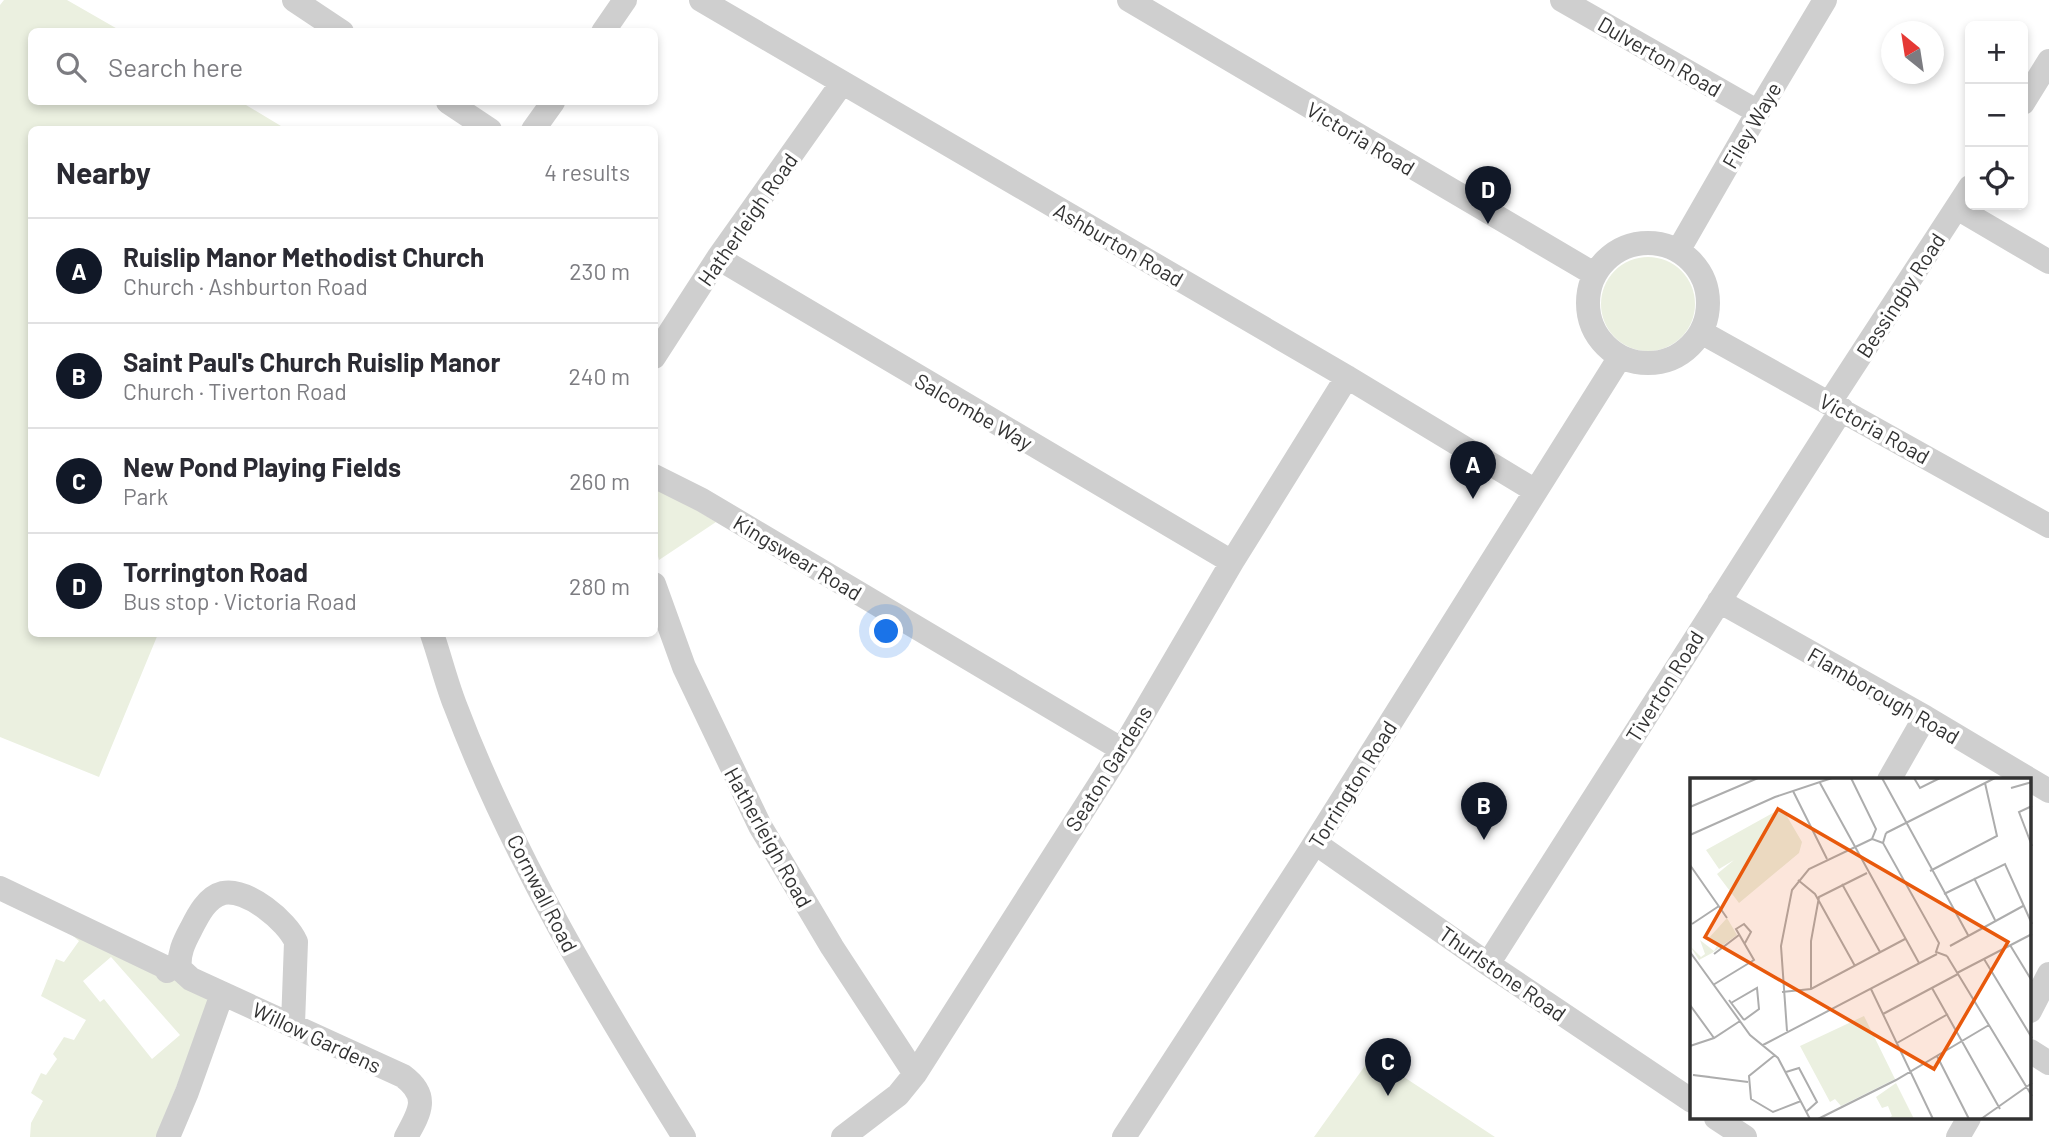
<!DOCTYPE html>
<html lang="en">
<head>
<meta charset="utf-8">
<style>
  body { margin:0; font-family:Barlow,sans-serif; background:#f7f7f7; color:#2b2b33 }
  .controls { position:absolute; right:21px; top:21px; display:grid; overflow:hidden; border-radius:10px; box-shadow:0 4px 10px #0003 }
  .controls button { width:63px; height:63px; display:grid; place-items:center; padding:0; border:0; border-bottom:2px solid #e1e1e2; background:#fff; color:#2b2b33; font:35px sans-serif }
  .compass { position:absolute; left:1881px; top:21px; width:63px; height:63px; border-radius:50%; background:#fff; box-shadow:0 4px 10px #0003; rotate:330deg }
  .you { position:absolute; left:887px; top:632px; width:24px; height:24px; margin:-18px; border:5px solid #fff; border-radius:50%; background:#1a73e8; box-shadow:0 0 0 10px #1a73e833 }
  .badge { display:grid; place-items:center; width:46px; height:46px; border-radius:50%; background:#111827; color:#fff; font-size:23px; font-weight:700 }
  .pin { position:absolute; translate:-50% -58px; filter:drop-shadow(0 2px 4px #0008) }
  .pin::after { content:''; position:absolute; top:37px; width:24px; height:21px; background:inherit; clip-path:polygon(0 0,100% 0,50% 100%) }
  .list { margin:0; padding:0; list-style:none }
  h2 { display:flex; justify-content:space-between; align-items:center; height:91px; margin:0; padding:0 28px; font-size:30px }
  h2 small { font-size:23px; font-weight:400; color:#7c7c81 }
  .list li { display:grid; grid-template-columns:46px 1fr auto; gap:21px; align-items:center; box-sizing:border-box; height:105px; padding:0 28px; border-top:2px solid #e1e1e2 }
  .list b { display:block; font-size:26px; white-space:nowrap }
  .list p { margin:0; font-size:23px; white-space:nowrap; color:#7c7c81 }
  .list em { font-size:23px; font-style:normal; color:#7c7c81 }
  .icon { flex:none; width:38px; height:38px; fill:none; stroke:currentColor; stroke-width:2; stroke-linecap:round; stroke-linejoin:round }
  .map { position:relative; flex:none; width:2049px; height:1137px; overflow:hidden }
  .search { position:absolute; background:#fff; box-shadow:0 4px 10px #0003; left:28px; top:28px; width:630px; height:77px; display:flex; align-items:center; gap:18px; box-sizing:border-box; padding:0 24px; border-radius:10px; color:#7c7c81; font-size:26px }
  .panel { position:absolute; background:#fff; box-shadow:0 4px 10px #0003; left:28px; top:126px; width:630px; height:511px; border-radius:10px }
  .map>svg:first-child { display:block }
</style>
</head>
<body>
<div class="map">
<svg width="2049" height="1137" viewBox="0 0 2049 1137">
  <rect width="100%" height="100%" fill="#fff"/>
  <!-- green -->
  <path fill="#ebf0e0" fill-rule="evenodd" d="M 4,0 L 67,0 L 121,31 L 32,32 L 32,102 L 241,102 L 286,129 L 32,130 L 32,634 L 158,634 L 99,777 L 0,737 L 0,5 Z
    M1601 304a47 47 0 1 1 94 0a47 47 0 1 1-94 0Z
    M 654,484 L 716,522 L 659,560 L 655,544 Z
    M 80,925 L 212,998 L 156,1137 L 30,1137 L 31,1123 L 43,1101 L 31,1093 L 41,1073 L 46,1075 L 57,1059 L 53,1054 L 64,1037 L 74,1040 L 86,1020 L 41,996 L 56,959 L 64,962 L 79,941 L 73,936 ZM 111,957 L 180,1035 L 152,1059 L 104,999 L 100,1002 L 83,981 Z
    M 1372,1056 L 1495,1137 L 1314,1137 Z"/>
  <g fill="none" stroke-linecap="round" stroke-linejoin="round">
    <!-- minor -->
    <path stroke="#cfcfcf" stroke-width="24" d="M 294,0 L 342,32
      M 701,0 L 1347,377 L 1534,490
      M 1129,0 L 1594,274
      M 1562,0 L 1758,112
      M 603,32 L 625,0
      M 448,102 L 490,130
      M 2023,103 L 2049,61
      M 533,130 L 553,102
      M 1957,208 L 2049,262
      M1588 303a60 60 0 1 1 120 0a60 60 0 1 1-120 0Z
      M 1678,251 L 1758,112 L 1825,0
      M 718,258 L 1232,562
      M 1701,332 L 2049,526
      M 654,357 L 718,258 L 842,83
      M 1830,402 L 1970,187
      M 654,476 L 702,500 L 1121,749
      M 654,584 L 684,667 L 760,826 L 832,947 L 915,1074
      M 1719,601 L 1925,717 L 2049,791
      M 432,634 C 440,657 446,682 455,705 C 513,858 598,999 684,1137
      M 1889,780 L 1925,717
      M 1315,843 L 1488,964 L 1692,1101
      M 0,888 L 165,967 L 167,971
      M 1488,964 L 1842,409
      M 2030,1011 L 2049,974
      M 293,1024 L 296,942 C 287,921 247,888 223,893 C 207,897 198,915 191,929 C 184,942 178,954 180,969 L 191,979 L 403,1076 C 430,1096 420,1112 406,1137
      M 2030,1051 L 2049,1063
      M 1716,1118 L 1745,1137
      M 168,1137 L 187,1092 L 222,994
      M 843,1137 L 898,1095 L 915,1074 L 1129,738 L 1232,562 L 1347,377
      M 1124,1137 L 1308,854 L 1620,357
      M 1958,1137 L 1969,1118"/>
  </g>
  <g text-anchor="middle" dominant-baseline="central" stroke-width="7" stroke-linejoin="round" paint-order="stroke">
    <!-- street labels -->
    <g font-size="21" fill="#323232" stroke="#fff">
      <text transform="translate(1660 56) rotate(30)">Dulverton Road</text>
      <text transform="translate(1751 125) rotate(-60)">Filey Waye</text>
      <text transform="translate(1361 138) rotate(31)">Victoria Road</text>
      <text transform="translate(747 219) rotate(-55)">Hatherleigh Road</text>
      <text transform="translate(1119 244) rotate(30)">Ashburton Road</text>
      <text transform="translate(1900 295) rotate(-57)">Bessingby Road</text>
      <text transform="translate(974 411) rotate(30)">Salcombe Way</text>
      <text transform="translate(1875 428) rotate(29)">Victoria Road</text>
      <text transform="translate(798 557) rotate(31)">Kingswear Road</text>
      <text transform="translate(1664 686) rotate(-58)">Tiverton Road</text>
      <text transform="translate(1884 695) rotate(30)">Flamborough Road</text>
      <text transform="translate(1108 768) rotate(-58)">Seaton Gardens</text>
      <text transform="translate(1352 784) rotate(-58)">Torrington Road</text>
      <text transform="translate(769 837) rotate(61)">Hatherleigh Road</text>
      <text transform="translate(543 893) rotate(63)">Cornwall Road</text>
      <text transform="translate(1503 973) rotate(35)">Thurlstone Road</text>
      <text transform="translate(317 1037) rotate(25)">Willow Gardens</text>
    </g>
  </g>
  <!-- overview -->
  <g transform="translate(1690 778)">
    <rect width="341" height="341" fill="#fff"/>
    <path d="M 92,30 L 112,64 L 109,75 L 49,125 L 27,96 L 44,82 L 29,91 L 16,72 ZM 37,140 L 47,157 L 22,175 L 9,182 L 0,168 L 11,179 L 15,176 L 10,162 L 24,173 L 27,168 L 17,162 ZM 174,238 L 205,301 L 151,328 L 145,321 L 140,324 L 110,268 ZM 206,305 L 224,341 L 197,341 L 202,338 L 198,328 L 192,330 L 186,319 Z" fill="#ebf0e0"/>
    <path fill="none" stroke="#adadad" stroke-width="2" d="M 161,0 L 186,51 L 182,61 L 193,65M 192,0 L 278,157M 224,0 L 230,10 L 250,0M 130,5 L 229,185M 321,10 L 342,4M 103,13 L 137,81M 342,28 L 329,34 L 342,68M 0,29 L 68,0M 196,55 L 193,65 L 249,165 L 246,174 L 257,178M 196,55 L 305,0M 0,57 L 85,19 L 142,0M 0,87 L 37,140M 240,93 L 307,58 L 295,5M 284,100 L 305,142M 108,102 L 125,116 L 165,188M 152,106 L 190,174M 254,116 L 315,86 L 342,146M 2,146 L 29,128M 320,167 L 342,203M 260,168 L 333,128M 0,174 L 60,257 L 88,280 L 120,341M 24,176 L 49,157M 257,178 L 342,318M 294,181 L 342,260M 267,195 L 342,156M 23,207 L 64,182 L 46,151 L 54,146 L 61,154 L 55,165M 242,210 L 310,331M 121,211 L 121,163 L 129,119 L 177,95M 181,211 L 243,341M 92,214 L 121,211 L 215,161M 39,222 L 54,242M 41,225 L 67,210 L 69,231 L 54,242M 0,227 L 24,260M 193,236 L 268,196M 97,253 L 91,168 L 102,112 L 119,91 L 182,61M 207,265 L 258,236M 73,267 L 247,176M 0,268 L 24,260 L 50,243M 85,277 L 59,298 L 61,321 L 83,334 L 111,323M 247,278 L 279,341M 96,294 L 109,290 L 127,324 L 117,333M 20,299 L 3,297 L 58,304M 128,341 L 206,302 L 299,247M 291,341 L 342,305"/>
    <path fill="#e8590c" fill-opacity="0.15" stroke="#e8590c" stroke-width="3.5" d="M 88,31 L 318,164 L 244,291 L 15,159 Z"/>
    <rect width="341" height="341" fill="none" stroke="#323232" stroke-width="3.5"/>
  </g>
</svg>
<div class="controls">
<button>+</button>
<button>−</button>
<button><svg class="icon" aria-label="locate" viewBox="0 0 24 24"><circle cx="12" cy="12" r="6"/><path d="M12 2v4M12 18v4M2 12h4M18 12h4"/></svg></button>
</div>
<svg class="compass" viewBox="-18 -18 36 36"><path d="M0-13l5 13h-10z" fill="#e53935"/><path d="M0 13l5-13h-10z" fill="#7c7c81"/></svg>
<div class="you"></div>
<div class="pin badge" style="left:1473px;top:499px">A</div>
<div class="pin badge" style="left:1484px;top:840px">B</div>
<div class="pin badge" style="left:1388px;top:1096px">C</div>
<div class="pin badge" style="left:1488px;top:224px">D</div>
<div class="search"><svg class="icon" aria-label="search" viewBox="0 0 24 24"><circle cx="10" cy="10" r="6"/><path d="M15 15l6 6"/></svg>Search here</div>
<section class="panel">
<h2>Nearby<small>4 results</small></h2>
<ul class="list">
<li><span class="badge">A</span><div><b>Ruislip Manor Methodist Church</b><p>Church · Ashburton Road</p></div><em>230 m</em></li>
<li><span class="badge">B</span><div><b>Saint Paul's Church Ruislip Manor</b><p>Church · Tiverton Road</p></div><em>240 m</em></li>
<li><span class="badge">C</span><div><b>New Pond Playing Fields</b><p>Park</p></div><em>260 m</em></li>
<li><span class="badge">D</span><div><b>Torrington Road</b><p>Bus stop · Victoria Road</p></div><em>280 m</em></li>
</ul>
</section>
</div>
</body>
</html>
